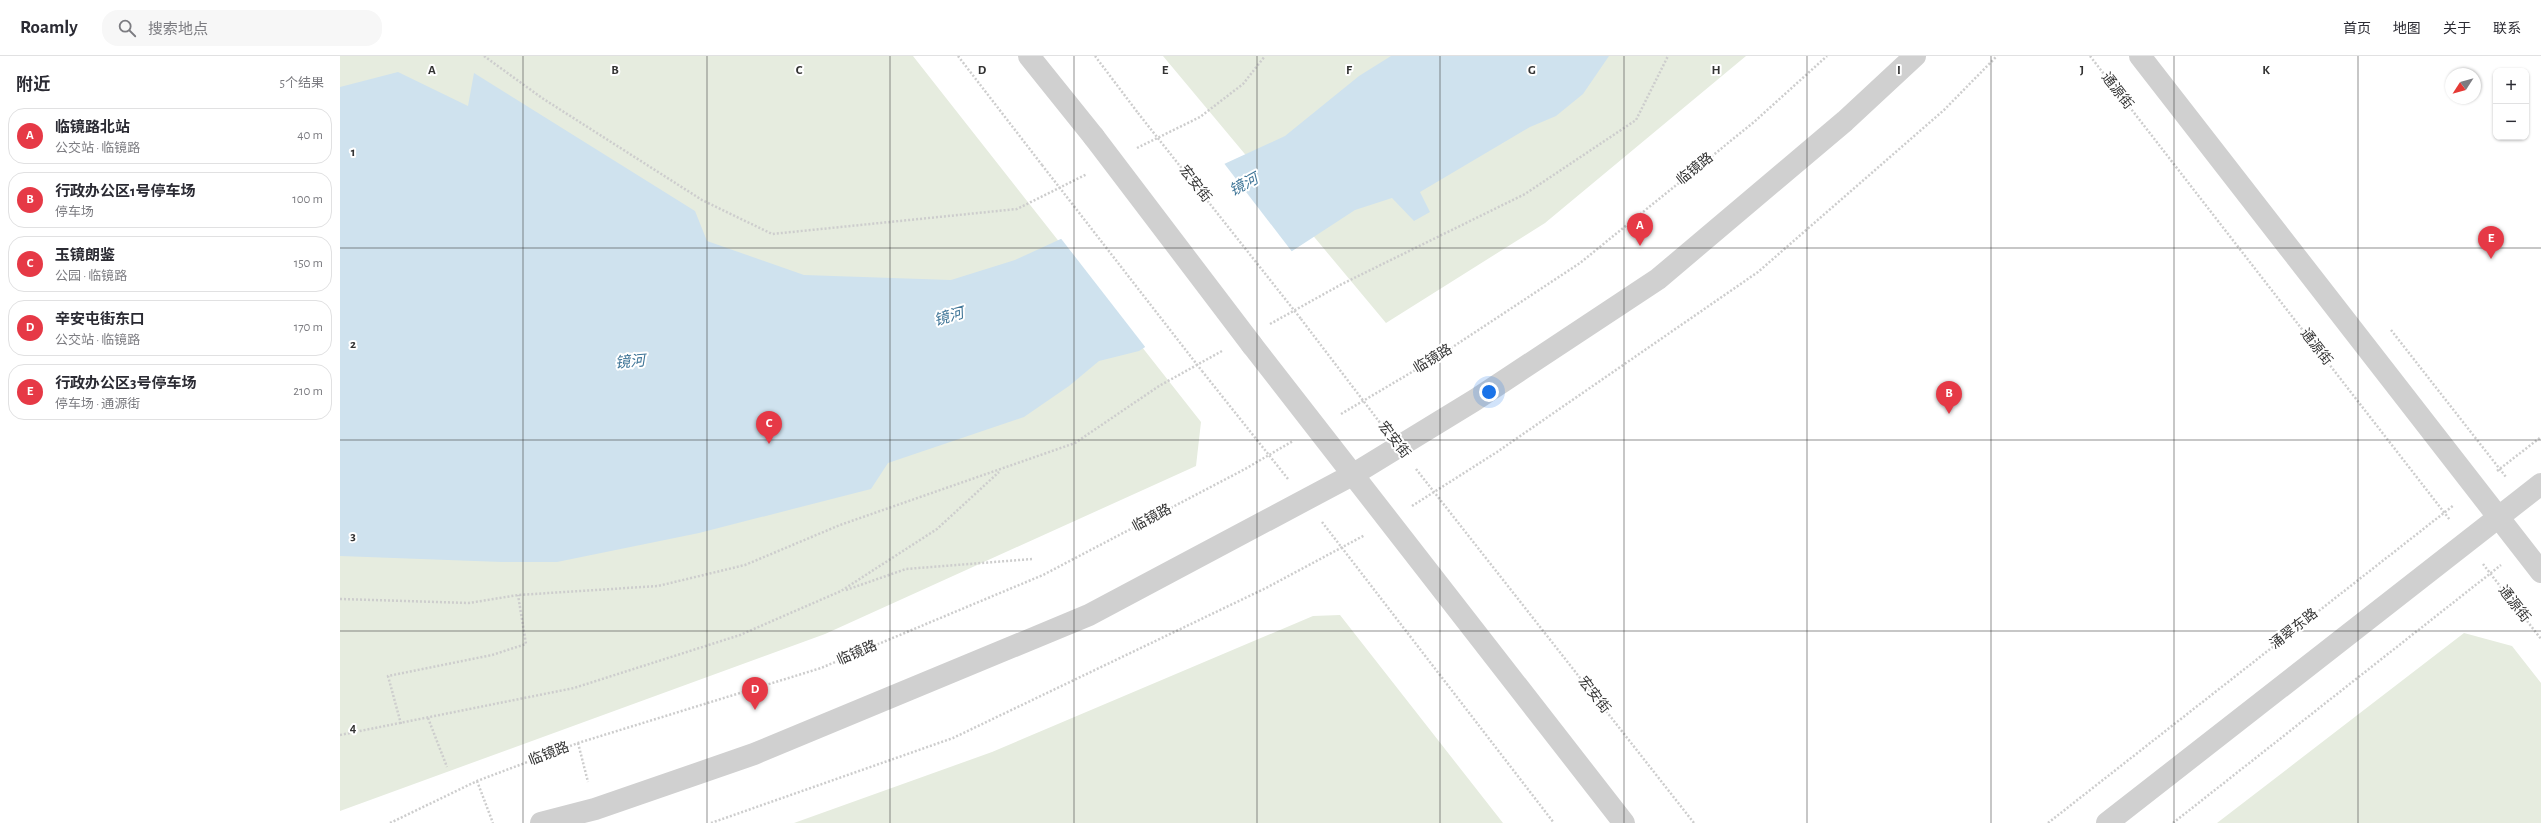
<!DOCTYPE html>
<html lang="zh">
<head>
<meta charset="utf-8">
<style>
  body { margin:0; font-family:"Alegreya Sans","Noto Sans SC",sans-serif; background:#f7f7f7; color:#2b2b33 }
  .controls { position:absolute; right:12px; top:12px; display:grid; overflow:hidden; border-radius:8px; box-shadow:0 1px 3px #0004 }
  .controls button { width:36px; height:36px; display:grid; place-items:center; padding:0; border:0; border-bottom:1px solid #e1e1e2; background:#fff; color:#2b2b33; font:20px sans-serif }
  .compass { position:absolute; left:2105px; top:12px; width:36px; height:36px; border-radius:50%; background:#fff; box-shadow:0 1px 3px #0004; rotate:234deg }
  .you { position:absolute; left:1149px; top:336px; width:14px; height:14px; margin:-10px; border:3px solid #fff; border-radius:50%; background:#1a73e8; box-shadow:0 0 0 6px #1a73e833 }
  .badge { display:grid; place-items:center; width:26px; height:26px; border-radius:50%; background:#e63946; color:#fff; font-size:13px; font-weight:700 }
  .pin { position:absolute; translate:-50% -33px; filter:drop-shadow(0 1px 2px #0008) }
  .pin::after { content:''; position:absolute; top:21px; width:14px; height:12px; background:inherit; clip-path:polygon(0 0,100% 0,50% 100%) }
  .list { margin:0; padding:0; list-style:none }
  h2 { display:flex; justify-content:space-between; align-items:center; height:52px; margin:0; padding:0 16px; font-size:17px }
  h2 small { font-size:13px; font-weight:400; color:#7c7c81 }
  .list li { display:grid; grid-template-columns:26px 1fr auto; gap:12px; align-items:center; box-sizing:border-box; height:56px; margin:0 8px 8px; padding:0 8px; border:1px solid #e1e1e2; border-radius:16px }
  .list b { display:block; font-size:15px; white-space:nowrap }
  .list p { margin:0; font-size:13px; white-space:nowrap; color:#7c7c81 }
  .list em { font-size:13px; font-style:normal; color:#7c7c81 }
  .icon { flex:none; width:22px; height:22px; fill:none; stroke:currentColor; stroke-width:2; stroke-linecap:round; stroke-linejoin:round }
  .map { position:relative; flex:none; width:2201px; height:767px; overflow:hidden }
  header { display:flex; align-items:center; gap:24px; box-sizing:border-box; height:56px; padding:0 20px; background:#fff; border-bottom:1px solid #e1e1e2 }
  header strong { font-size:19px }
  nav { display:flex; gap:22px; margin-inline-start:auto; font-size:14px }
  .search { width:280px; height:36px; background:#f7f7f7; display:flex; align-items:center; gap:10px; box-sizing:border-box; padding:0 14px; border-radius:16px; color:#7c7c81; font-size:15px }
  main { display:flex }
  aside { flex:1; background:#fff }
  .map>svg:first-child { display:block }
</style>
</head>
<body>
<header>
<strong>Roamly</strong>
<div class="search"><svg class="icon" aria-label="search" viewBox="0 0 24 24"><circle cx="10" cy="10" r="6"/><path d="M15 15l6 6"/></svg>搜索地点</div>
<nav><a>首页</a><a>地图</a><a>关于</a><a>联系</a></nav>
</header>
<main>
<aside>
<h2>附近<small>5个结果</small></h2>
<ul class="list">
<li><span class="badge">A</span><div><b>临镜路北站</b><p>公交站 · 临镜路</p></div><em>40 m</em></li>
<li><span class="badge">B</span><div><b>行政办公区1号停车场</b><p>停车场</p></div><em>100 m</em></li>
<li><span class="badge">C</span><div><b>玉镜朗鉴</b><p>公园 · 临镜路</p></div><em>150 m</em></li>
<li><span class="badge">D</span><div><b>辛安屯街东口</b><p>公交站 · 临镜路</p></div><em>170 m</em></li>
<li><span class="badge">E</span><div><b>行政办公区3号停车场</b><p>停车场 · 通源街</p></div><em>210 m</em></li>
</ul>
</aside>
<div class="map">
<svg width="2201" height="767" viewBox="0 0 2201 767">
  <rect width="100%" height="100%" fill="#fff"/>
  <!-- green -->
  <path fill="#e6ecdf" d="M 0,0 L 573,0 L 861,366 L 856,410 L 485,578 L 0,755 Z
    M 823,0 L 1406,0 L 1205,167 L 1046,267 Z
    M 1000,559 L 1163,767 L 454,767 L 652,696 L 973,560 Z
    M 2124,577 L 2172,590 L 2201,627 L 2201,767 L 1877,767 Z"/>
  <!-- water -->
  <path fill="#cfe2ee" d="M 1051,0 L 1269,0 L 1243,38 L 1216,60 L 1190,71 L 1080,136 L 1090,156 L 1074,165 L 1052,142 L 1015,154 L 799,295 L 759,305 L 729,330 L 684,361 L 548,407 L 531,433 L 359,477 L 217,506 L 162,506 L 0,500 L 0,31 L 58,16 L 128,50 L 134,17 L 355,155 L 367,185 L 464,219 L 611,224 L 675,204 L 945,80 L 1019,20 Z"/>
  <!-- pier -->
  <path fill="#fff" d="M 883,106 L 953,197 L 806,292 L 719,180 Z"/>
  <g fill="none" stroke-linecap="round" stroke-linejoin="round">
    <!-- path -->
    <path stroke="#cdcdcd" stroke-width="2.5" stroke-dasharray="2 2" stroke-linecap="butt" d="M 144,0 L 202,42 L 362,144 L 432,178 L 677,153 L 747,118
      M 618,0 L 702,109
      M 755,0 L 798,57
      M 1750,0 L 2110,464
      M 797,92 L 860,61 L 903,28 L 925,0
      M 961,263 L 1041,368
      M 930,268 L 1002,228 L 1185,138 L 1296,64 L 1328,0
      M 2051,274 L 2166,421
      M 862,315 L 948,423
      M 1001,358 L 1099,300 L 1240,207 L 1414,66 L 1487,0
      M 1076,413 L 1354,767
      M 2157,415 L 2201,381
      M 1072,450 L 1157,396 L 1418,216 L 1604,54 L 1657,0
      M 982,466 L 1214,767
      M 2143,508 L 2201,583
      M 506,534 L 566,513 L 692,503
      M 0,543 L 129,547 L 178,539 L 318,530 L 405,509 L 500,469 L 735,387 L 819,330 L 882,295
      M 88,662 L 107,711
      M 61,668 L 48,620 L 152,599 L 186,588 L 178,539
      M 0,679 L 234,632 L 400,579 L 501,535 L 597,473 L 659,416
      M 238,687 L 248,726
      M 137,725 L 153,767
      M 50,767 L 137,725 L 238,687 L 481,612 L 703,519 L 905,413 L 953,385
      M 371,767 L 613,682 L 926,532 L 1025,479
      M 1708,767 L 2114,449
      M 1833,767 L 2161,509"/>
    <!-- tertiary -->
    <path stroke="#d0d0d0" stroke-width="22" d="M 689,0 L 754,81
      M 1800,0 L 2201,516
      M 912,289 L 1284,767
      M 201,767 L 255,753 L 414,698 L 749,559 L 1014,418 L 1135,344 L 1318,223 L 1505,65 L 1575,0
      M 1767,767 L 2201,428"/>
    <!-- path-bridge -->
    <path stroke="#cdcdcd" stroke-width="2.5" stroke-dasharray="2 2" stroke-linecap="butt" d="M 798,57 L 961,263
      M 702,109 L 862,315"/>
    <!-- tertiary-bridge -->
    <path stroke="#d0d0d0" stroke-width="22" d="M 754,81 L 912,289"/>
  </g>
  <!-- grid -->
  <path fill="none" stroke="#333" stroke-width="1" stroke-opacity="0.55" d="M 183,0 L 183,767M 367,0 L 367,767M 550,0 L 550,767M 734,0 L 734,767M 917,0 L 917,767M 1100,0 L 1100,767M 1284,0 L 1284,767M 1467,0 L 1467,767M 1651,0 L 1651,767M 1834,0 L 1834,767M 2018,0 L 2018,767M 0,192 L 2201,192M 0,384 L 2201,384M 0,575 L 2201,575"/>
  <g text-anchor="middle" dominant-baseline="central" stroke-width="4" stroke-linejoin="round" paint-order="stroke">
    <!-- street labels -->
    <g font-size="14" fill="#333" stroke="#fff">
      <text transform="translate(1777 35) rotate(52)">通源街</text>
      <text transform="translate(1355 113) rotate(-39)">临镜路</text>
      <text transform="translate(855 128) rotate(52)">宏安街</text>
      <text transform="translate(1976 291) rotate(52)">通源街</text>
      <text transform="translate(1093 303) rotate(-31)">临镜路</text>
      <text transform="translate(1054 384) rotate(52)">宏安街</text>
      <text transform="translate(812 462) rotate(-28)">临镜路</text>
      <text transform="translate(2174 548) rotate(52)">通源街</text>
      <text transform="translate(1954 573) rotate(-38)">涌翠东路</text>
      <text transform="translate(517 597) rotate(-23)">临镜路</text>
      <text transform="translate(1254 639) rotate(52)">宏安街</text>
      <text transform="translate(209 698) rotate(-21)">临镜路</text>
    </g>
    <!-- water labels -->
    <g font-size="15" font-style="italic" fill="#3f7597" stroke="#fff">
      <text transform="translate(904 129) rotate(-28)">镜河</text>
      <text transform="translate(609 261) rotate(-16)">镜河</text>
      <text transform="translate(290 306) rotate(-5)">镜河</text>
    </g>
  </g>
  <g font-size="13" text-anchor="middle" font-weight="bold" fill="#333" stroke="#fff" stroke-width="4" stroke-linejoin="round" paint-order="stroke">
    <text x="92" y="18">A</text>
    <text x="275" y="18">B</text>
    <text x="459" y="18">C</text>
    <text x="642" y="18">D</text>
    <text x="825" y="18">E</text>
    <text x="1009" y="18">F</text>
    <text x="1192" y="18">G</text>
    <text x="1376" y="18">H</text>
    <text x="1559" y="18">I</text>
    <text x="1742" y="18">J</text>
    <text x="1926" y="18">K</text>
    <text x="13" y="100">1</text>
    <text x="13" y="292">2</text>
    <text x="13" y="484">3</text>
    <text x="13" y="676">4</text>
  </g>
</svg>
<div class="controls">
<button>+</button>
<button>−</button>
</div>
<svg class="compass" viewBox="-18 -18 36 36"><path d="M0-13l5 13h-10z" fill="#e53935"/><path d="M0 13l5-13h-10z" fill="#7c7c81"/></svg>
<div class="you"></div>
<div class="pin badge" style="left:1300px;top:190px">A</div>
<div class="pin badge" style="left:1609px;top:358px">B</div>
<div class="pin badge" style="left:429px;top:388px">C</div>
<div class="pin badge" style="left:415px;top:654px">D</div>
<div class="pin badge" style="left:2151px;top:203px">E</div>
</div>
</main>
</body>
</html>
